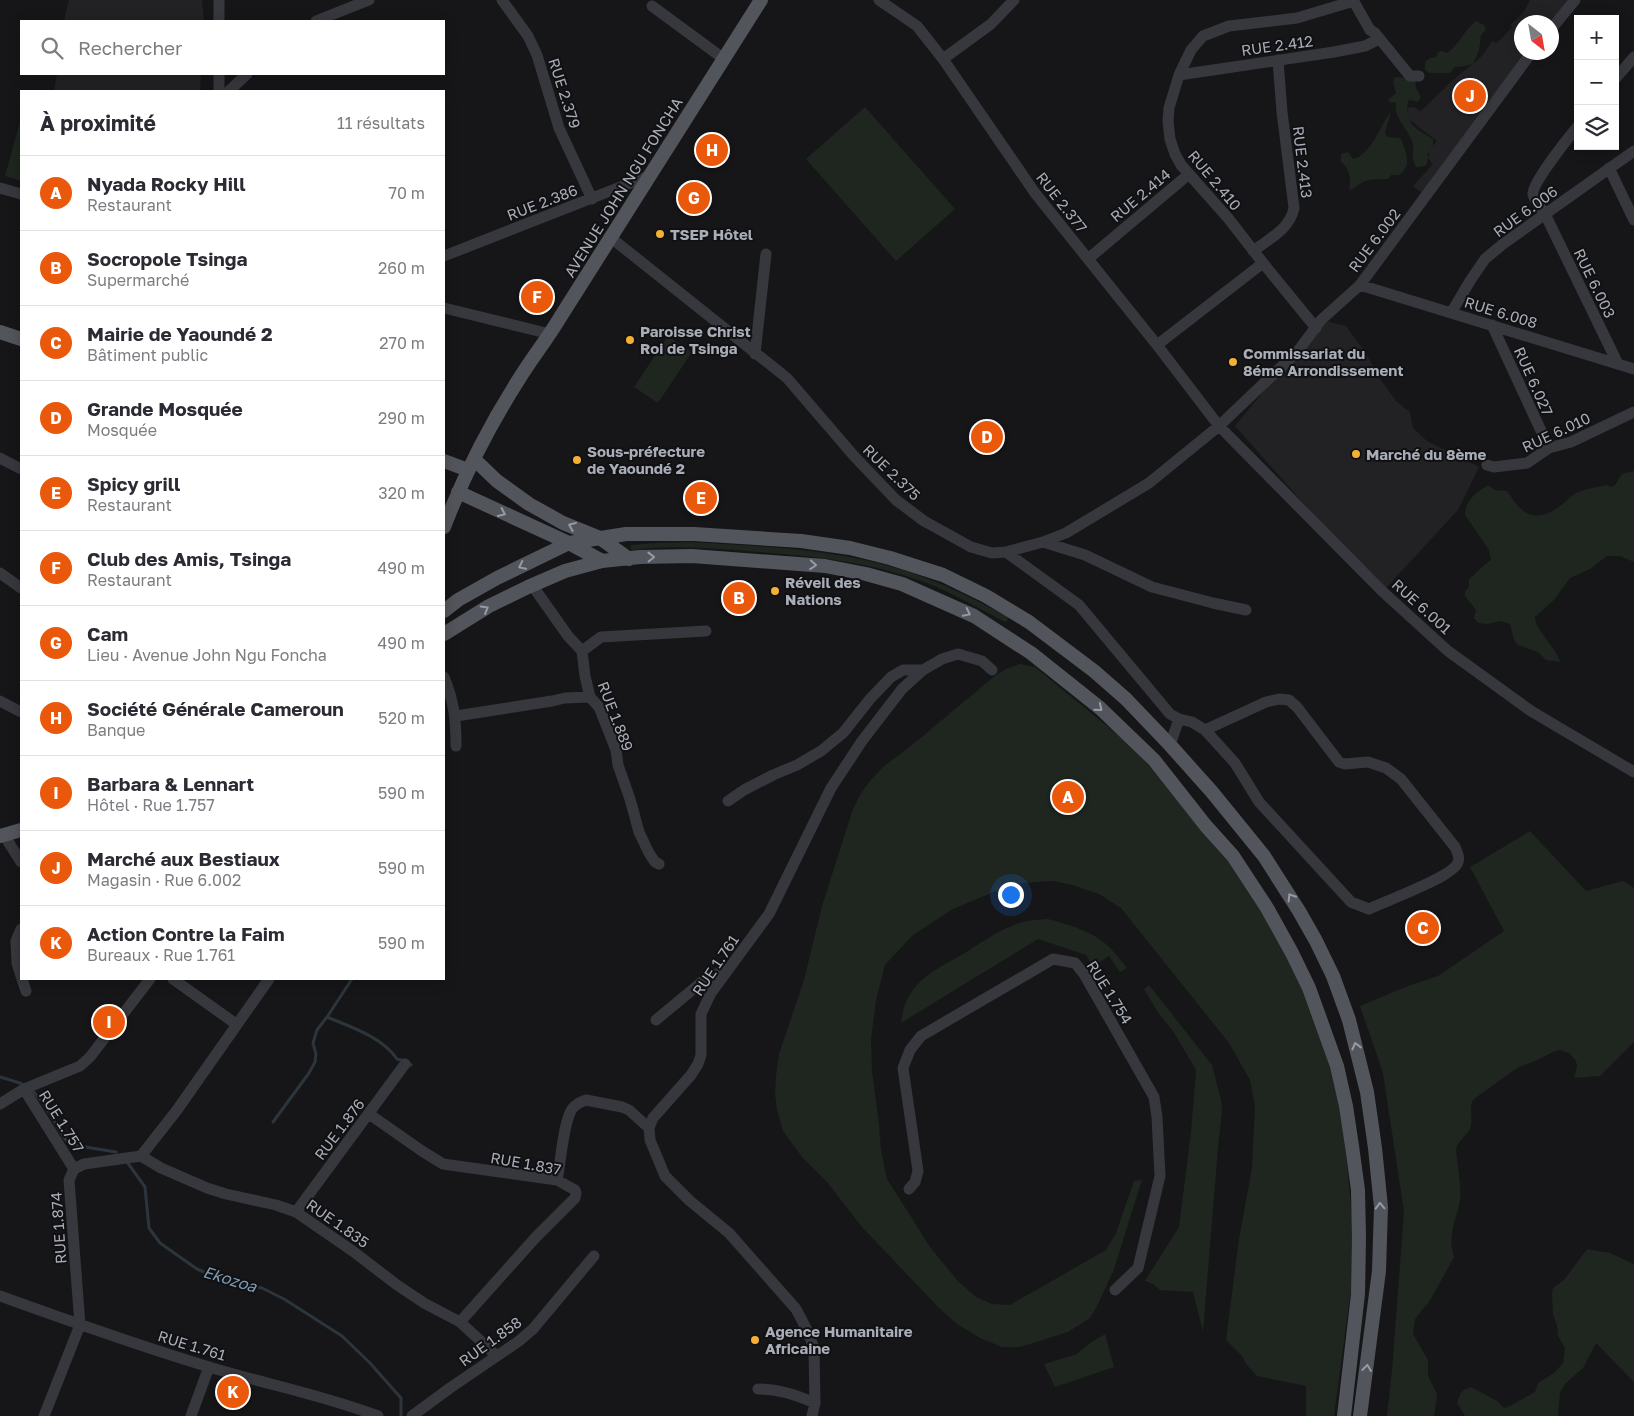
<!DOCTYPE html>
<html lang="fr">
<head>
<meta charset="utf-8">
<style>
  body { margin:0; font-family:"Golos Text",sans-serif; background:#f7f7f7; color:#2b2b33 }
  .controls { position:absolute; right:15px; top:15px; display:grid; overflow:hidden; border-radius:0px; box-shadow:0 2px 12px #0003 }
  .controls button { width:45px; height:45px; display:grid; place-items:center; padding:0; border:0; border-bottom:1px solid #e1e1e2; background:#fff; color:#2b2b33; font:25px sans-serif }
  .compass { position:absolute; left:1514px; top:15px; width:45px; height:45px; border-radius:50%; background:#fff; box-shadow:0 2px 12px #0003; rotate:149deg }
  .you { position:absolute; left:1010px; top:894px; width:18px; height:18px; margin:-12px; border:4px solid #fff; border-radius:50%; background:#1a73e8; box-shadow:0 0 0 8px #1a73e833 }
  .badge { display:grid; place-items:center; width:32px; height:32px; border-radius:50%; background:#ea580c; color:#fff; font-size:16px; font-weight:700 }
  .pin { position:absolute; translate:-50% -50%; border:2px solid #fff; box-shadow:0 1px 5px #0006 }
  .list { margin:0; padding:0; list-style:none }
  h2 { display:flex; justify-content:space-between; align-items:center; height:65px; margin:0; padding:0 20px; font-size:21px }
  h2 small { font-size:16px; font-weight:400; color:#7c7c81 }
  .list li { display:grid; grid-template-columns:32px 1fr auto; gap:15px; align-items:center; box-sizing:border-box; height:75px; padding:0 20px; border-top:1px solid #e1e1e2 }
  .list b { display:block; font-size:19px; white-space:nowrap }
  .list p { margin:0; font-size:16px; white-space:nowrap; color:#7c7c81 }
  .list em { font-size:16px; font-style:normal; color:#7c7c81 }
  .icon { flex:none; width:28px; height:28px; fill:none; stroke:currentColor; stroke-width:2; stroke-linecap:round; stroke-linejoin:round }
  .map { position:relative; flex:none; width:1634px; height:1416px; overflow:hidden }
  .search { position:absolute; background:#fff; box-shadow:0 2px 12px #0003; left:20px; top:20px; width:425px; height:55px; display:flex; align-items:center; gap:12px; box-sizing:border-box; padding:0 18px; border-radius:0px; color:#7c7c81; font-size:19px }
  .panel { position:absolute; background:#fff; box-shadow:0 2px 12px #0003; left:20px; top:90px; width:425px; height:890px; border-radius:0px }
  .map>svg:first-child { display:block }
</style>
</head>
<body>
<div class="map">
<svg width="1634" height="1416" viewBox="0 0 1634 1416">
  <rect width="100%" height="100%" fill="#161618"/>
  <!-- built -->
  <path fill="#222225" d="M 69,0 L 202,0 L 204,21 L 64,21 Z
    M 1530,0 L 1579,0 L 1552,35 L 1552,22 L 1522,22 L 1522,52 L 1538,53 L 1471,140 L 1422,193 L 1413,186 L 1433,164 L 1427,157 L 1430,154 L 1428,152 L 1437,141 L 1406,117 L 1408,108 L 1414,107 L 1421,111 L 1454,79 L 1481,57 L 1485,52 L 1492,41 L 1497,43 L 1512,27 L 1510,25 L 1523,13 Z
    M 57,74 L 201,74 L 200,91 L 54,91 Z
    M 1322,320 L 1346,326 L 1365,352 L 1381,380 L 1397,402 L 1410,412 L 1413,428 L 1427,441 L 1479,467 L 1458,510 L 1386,588 L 1330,533 L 1235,426 Z"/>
  <!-- green -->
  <path fill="#1e261f" d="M 1476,21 L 1484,25 L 1486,30 L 1481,35 L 1479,51 L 1473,64 L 1465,66 L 1455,67 L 1450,73 L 1430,73 L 1425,70 L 1425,62 L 1430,58 L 1436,57 L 1438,52 L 1442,51 L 1447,53 C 1460,44 1464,30 1476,21 Z
    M 1398,77 L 1415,79 L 1416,88 L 1421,97 L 1418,102 L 1410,100 L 1408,101 C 1405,124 1414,128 1433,139 L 1433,145 L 1428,153 L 1427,164 L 1425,166 L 1416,167 C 1409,154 1416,150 1412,141 C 1407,128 1393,117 1396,102 L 1391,103 L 1388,100 L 1396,93 L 1393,83 L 1394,78 Z
    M 865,107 L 955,209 L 896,261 L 806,159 Z
    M 1390,113 C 1390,120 1386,126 1385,134 L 1388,137 L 1400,138 C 1404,144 1408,157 1407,164 C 1406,168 1402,172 1400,175 L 1391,175 L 1388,179 C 1379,180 1372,178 1363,182 C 1358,185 1355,188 1349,190 C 1351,179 1351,170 1341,162 L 1341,154 L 1348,152 L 1353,159 C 1371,155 1380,126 1390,113 Z
    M 21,118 L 21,181 L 5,176 Z
    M 668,336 L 692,352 L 658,403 L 634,387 Z
    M 1634,471 L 1634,562 L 1620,556 L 1607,556 L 1590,569 L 1570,578 L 1554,600 L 1535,617 C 1536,632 1556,646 1560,662 L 1546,660 L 1538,652 L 1518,645 L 1514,640 L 1510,624 L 1500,621 L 1488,624 L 1478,623 L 1474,618 L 1476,610 L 1465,596 L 1465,592 L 1469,587 L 1469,579 C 1476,574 1485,563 1491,560 L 1489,550 L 1465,515 C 1465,500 1477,492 1488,485 L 1495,490 L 1507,491 C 1519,509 1530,524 1554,510 C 1562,506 1568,498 1576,493 C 1585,489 1597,487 1607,485 L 1611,487 L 1615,485 L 1622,474 Z
    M 689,542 C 756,546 824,548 889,566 C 930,577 970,596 1007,617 L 1008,620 L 1005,622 L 1001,620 C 980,609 959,597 937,587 C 873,561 814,556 747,551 C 708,548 671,545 632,550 L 630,548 L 631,545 L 657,543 Z
    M 1020,664 L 1035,667 L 1124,740 L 1157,774 L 1228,860 L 1267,917 L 1307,996 L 1330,1059 L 1341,1102 L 1353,1227 L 1351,1289 L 1334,1416 L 1306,1416 L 1306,1386 L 1257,1376 L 1246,1364 L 1242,1356 L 1226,1340 L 1239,1239 L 1252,1168 L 1255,1106 L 1250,1080 L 1229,1043 L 1121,908 L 1099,894 L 1072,885 L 1053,881 L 1022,883 L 996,891 L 953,909 L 913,935 L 885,965 L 876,1000 L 871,1040 L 872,1071 L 879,1124 L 881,1150 L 887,1179 L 930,1247 L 958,1281 L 976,1297 L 992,1304 L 1010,1305 L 1106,1250 L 1116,1233 L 1134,1181 L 1142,1180 L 1113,1272 L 1096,1308 L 1090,1318 L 1068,1332 L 1020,1347 L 1002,1347 L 980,1338 L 957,1324 L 939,1308 L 861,1226 L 827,1182 L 802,1157 L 783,1131 L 777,1110 L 775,1094 L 776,1076 L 779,1054 L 804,980 L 822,906 L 837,859 L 853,809 L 861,793 L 870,781 L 883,767 L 917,741 L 996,675 L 1006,669 Z
    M 1530,831 L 1586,891 L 1623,881 L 1634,888 L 1634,1042 L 1600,1076 L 1574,1078 L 1577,1066 L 1576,1061 L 1569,1053 L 1560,1050 L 1555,1051 L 1537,1060 L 1517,1068 L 1474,1099 C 1468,1107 1473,1116 1471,1126 C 1469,1134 1458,1140 1456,1149 C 1457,1163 1462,1188 1460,1200 C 1456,1222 1447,1234 1454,1257 L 1431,1299 L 1415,1319 L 1413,1334 L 1428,1360 L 1428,1376 L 1437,1394 L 1434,1416 L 1387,1416 L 1392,1370 L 1404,1212 L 1383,1073 L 1360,1006 L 1408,986 L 1438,976 L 1504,931 L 1470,867 Z
    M 1048,919 C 1067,924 1091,931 1106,944 C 1114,951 1120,960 1127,968 L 1120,972 L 1109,956 L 1093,966 L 1086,955 L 1038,939 L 901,1023 C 903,1008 907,995 918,984 C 930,971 948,963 963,954 C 979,944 996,932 1014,925 C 1024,920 1037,920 1048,919 Z
    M 1149,985 L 1212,1065 L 1221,1100 L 1222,1110 L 1218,1148 L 1203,1332 L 1193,1292 L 1160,1290 L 1153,1284 L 1145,1281 L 1179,1227 L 1191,1132 L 1196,1070 L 1173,1031 L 1159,1014 L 1144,989 Z
    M 1587,1249 L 1610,1253 L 1634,1264 L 1634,1382 L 1596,1343 L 1583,1368 L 1565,1384 L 1560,1393 L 1558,1416 L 1465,1416 L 1457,1403 C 1460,1393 1461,1390 1471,1387 L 1497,1401 L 1504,1408 L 1510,1406 L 1535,1392 L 1538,1383 L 1554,1373 L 1563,1363 L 1565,1348 L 1558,1336 L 1557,1325 L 1553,1315 L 1552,1293 L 1553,1288 L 1564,1280 Z
    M 1105,1334 L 1114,1367 L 1055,1387 L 1044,1364 L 1077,1354 L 1090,1343 Z"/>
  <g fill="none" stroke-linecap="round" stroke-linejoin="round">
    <!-- stream -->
    <path stroke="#2c353c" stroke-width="3" d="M 327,1017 C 351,1027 382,1037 397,1059 L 406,1061 L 411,1065
      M 0,1077 L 20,1083 L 25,1086
      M 31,1089 L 42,1101 L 65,1139 L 73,1145 L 116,1152
      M 273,1122 L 309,1073 L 315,1062 L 316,1054 L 313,1043 L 317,1030 L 327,1017 L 352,979
      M 127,1162 L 145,1187 L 149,1228 L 160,1243 L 197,1269 L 223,1280 L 262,1288 L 284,1299 L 342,1336 L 370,1363 L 401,1398 L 401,1416"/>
    <!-- minor -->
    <path stroke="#37383d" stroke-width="11" d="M 502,0 L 528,36 L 537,55 L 559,128 L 592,199
      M 879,0 L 917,26 L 943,59 L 1035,193 L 1157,345 L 1219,426 L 1382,591 L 1448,651 L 1531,711 L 1634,772
      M 1353,0 L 1370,30 L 1375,33 L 1410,76 L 1419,76
      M 652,6 L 724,59
      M 219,21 L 219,0
      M 316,21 L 369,0
      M 1552,28 L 1575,0
      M 943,59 L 991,24 L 1014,0
      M 1179,75 L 1334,52 L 1365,46 L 1379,39
      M 1615,79 L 1634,57
      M 219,91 L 219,74
      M 229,91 L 247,74
      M 1578,126 C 1569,137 1532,183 1533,194 C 1534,201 1541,208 1545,214 L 1618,364
      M 1609,168 L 1634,220
      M 0,188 L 21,194
      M 610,237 L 787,378 L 854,456 L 896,500 L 924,521 L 971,547 L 992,553 L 1006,552 L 1043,542 L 1066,533 L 1149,483 L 1219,426 L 1298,351 L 1321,320 L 1360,285 L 1532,52
      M 1253,251 C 1269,239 1290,229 1294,208 L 1282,112 L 1278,60
      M 444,256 L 651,175
      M 1088,259 L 1189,174
      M 1360,285 L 1634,369
      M 444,308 L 550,334
      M 1451,313 L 1470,281 L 1485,259 L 1503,244 L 1634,151
      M 1492,325 L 1549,448
      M 1316,328 L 1263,263 L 1228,218 L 1181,165 L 1175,154 L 1170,139 L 1168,121 L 1169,108 L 1179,75 L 1191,50 L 1203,36 L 1229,26 L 1297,18 L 1354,1
      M 1157,345 L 1263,263
      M 755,354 L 766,254
      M 0,458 L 21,469
      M 1487,465 L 1494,467 L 1527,463 L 1549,448 L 1571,442 L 1634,412
      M 1043,542 L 1085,555 L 1152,587 L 1213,603 L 1246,610
      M 1006,552 L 1079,605 L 1170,714 L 1179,719 L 1192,722 L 1205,730 L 1235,763 L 1259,802 L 1351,902 L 1369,909 C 1385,901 1454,877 1458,862 C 1460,857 1457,851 1455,847 L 1401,779 L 1386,768 L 1368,762 L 1345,764 L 1339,762 L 1297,707 L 1289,700 L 1279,699 L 1266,702 L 1205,730
      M 0,573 L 21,588
      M 532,585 L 568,636 L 582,651 L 585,676 L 590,697 L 599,707 L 616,750 L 618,765 L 630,799 L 639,832 L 649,853 L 655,862 L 659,864
      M 582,651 L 601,637 L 706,631
      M 444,677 C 454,701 456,720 456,746
      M 0,701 L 21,712
      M 456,716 L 552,701 L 565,698 L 590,697
      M 1170,745 L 1179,719
      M 728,801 L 744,790 L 773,775 L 797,765 L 821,751 L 843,733 L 870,699 L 891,677 L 903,670 L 923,670
      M 4,835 L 21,862
      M 21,929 L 16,941 L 17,963 L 21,976
      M 22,979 L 26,991
      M 173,979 L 236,1024
      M 656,1020 L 703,981 L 725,970
      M 24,1089 L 74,1169
      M 0,1104 L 24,1089 L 80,1066 L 90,1057 L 150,979
      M 369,1114 L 422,1151 L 443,1164 L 557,1180 L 575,1190 L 576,1193 L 575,1198 L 536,1237 L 460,1322
      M 141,1156 L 161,1168 L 207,1188 L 226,1194 L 276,1205 L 296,1212 L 354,1252 L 397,1285 L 424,1303 L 460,1322 L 497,1356
      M 557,1180 C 561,1162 563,1123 572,1109 C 576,1104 580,1102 586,1100 L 622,1107 L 629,1110 L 649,1128
      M 909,1189 L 915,1182 L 918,1171 L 903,1068 L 910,1050 L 921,1036 L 1053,959 L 1075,963 L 1084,974 L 1154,1097 L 1157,1117 L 1160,1176 L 1138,1268 L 1115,1290
      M 296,1212 L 405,1064
      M 0,1296 C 69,1321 139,1346 209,1367 C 265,1384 323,1395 378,1416
      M 758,1389 C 779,1389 796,1395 815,1403
      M 44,1416 L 80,1325 L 69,1180 L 74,1169 L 84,1164 L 141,1156 L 177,1110 L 269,979
      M 191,1416 L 209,1367
      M 412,1416 L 450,1388 L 519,1341 L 533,1329 L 594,1256
      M 812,1416 L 815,1403 L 814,1348 L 807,1330 L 796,1309 L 729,1233 L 690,1201 L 665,1176 L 650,1140 L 649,1128 L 653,1118 L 691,1075 L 698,1064 L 701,1055 L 701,1014 L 711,993 L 769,914 L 831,788 L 862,741 L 902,689 L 923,670 L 942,659 L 958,654 L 982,661 L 992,670"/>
    <!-- major -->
    <path stroke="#53555c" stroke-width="14" d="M 0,332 L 21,339
      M 474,459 L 497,481 L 529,504 L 563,523 L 600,538 L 629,559
      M 444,461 L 468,470
      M 458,492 L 569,543 L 602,561
      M 444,527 C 464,475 489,426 519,379 C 532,358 548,338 561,316 C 627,210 694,105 761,0
      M 444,611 L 458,600 L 497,578 L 569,543 L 626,534 L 694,534 L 801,541 L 850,548 L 890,558 L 943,575 L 986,596 L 1029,622 L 1094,671 L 1126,699 L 1170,745 L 1212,792 L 1264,856 L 1299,911 L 1316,941 L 1333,976 L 1349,1020 L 1367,1092 L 1375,1148 L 1381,1207 L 1379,1271 L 1360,1416
      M 444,634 L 489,606 L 528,587 L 565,571 L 602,561 L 640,557 L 692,556 L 825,566 L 866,574 L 902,584 L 974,616 L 1031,653 L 1100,708 L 1154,760 L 1206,826 L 1233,856 L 1267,908 L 1292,953 L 1309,988 L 1337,1066 L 1346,1106 L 1352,1146 L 1358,1190 L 1359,1238 L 1358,1294 L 1344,1416
      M 0,836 L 21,830"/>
  </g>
  <!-- one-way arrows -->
  <defs><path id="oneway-chevron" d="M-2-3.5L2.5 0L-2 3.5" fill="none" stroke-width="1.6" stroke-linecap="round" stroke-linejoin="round" transform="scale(1.25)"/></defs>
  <g stroke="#979ba6">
    <use href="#oneway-chevron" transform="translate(502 513) rotate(25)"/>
    <use href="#oneway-chevron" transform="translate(572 526) rotate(-158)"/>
    <use href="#oneway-chevron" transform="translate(651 557) rotate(-1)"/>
    <use href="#oneway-chevron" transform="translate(813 565) rotate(5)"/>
    <use href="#oneway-chevron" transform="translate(522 566) rotate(154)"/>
    <use href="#oneway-chevron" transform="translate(485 609) rotate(-30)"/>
    <use href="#oneway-chevron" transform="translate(967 613) rotate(26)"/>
    <use href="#oneway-chevron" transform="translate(1099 708) rotate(40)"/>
    <use href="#oneway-chevron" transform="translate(1291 897) rotate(-122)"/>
    <use href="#oneway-chevron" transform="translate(1356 1046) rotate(-104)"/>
    <use href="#oneway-chevron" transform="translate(1380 1206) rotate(-92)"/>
    <use href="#oneway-chevron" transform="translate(1367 1368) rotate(-83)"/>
  </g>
  <!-- markers -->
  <g fill="#f2b134" stroke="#111113" stroke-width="2">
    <circle cx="660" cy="234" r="5"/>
    <circle cx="630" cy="340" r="5"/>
    <circle cx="1233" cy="362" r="5"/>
    <circle cx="1356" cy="454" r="5"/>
    <circle cx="577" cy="460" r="5"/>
    <circle cx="775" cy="591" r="5"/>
    <circle cx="755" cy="1340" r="5"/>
  </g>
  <g text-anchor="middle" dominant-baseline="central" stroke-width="4" stroke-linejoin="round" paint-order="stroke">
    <!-- street labels -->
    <g font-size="15" fill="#a8adb8" stroke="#111113">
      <text transform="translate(1277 45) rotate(-8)">RUE 2.412</text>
      <text transform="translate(565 93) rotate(72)">RUE 2.379</text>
      <text transform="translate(1303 162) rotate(83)">RUE 2.413</text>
      <text transform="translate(1215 180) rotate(50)">RUE 2.410</text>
      <text transform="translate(623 187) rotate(-58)">AVENUE JOHN NGU FONCHA</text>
      <text transform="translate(1140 195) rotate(-40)">RUE 2.414</text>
      <text transform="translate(542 202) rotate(-21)">RUE 2.386</text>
      <text transform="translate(1062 202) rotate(52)">RUE 2.377</text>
      <text transform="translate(1525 211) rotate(-36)">RUE 6.006</text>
      <text transform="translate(1374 240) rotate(-53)">RUE 6.002</text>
      <text transform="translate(1595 283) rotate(64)">RUE 6.003</text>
      <text transform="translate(1501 312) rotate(17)">RUE 6.008</text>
      <text transform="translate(1534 381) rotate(66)">RUE 6.027</text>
      <text transform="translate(1556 432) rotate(-25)">RUE 6.010</text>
      <text transform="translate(892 472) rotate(44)">RUE 2.375</text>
      <text transform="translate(1422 606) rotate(42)">RUE 6.001</text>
      <text transform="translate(616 716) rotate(69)">RUE 1.889</text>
      <text transform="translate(715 965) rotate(-56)">RUE 1.761</text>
      <text transform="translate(1110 992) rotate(58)">RUE 1.754</text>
      <text transform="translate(62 1121) rotate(58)">RUE 1.757</text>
      <text transform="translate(339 1129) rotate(-53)">RUE 1.876</text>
      <text transform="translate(526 1163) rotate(10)">RUE 1.837</text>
      <text transform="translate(338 1223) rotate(35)">RUE 1.835</text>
      <text transform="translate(58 1228) rotate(-94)">RUE 1.874</text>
      <text transform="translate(490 1341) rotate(-36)">RUE 1.858</text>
      <text transform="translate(192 1345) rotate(17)">RUE 1.761</text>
    </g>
    <!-- poi labels -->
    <g font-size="15" font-weight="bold" fill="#a8adb8" stroke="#111113" text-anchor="start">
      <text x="670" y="234">TSEP Hôtel</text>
      <text x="640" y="331">Paroisse Christ<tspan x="640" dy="17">Roi de Tsinga</tspan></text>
      <text x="1243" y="353">Commissariat du<tspan x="1243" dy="17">8éme Arrondissement</tspan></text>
      <text x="587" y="451">Sous-préfecture<tspan x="587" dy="17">de Yaoundé 2</tspan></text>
      <text x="1366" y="454">Marché du 8ème</text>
      <text x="785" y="582">Réveil des<tspan x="785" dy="17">Nations</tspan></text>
      <text x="765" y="1331">Agence Humanitaire<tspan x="765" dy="17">Africaine</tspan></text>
    </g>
    <!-- water labels -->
    <g font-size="16" font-style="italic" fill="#7f9bb3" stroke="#111113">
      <text transform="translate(230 1279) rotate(17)">Ekozoa</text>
    </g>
  </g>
</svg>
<div class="controls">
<button>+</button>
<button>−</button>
<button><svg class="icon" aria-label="layers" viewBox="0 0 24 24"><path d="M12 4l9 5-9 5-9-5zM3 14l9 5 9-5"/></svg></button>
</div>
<svg class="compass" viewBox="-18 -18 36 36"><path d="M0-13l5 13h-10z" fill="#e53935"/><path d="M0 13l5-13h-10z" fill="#7c7c81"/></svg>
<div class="you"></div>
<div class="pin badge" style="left:1068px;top:797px">A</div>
<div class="pin badge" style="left:739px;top:598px">B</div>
<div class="pin badge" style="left:1423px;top:928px">C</div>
<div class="pin badge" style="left:987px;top:437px">D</div>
<div class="pin badge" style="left:701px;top:498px">E</div>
<div class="pin badge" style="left:537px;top:297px">F</div>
<div class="pin badge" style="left:694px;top:198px">G</div>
<div class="pin badge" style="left:712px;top:150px">H</div>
<div class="pin badge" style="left:109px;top:1022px">I</div>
<div class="pin badge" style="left:1470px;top:96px">J</div>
<div class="pin badge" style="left:233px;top:1392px">K</div>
<div class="search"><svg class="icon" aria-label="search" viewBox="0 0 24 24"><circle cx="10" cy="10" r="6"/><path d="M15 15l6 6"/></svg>Rechercher</div>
<section class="panel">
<h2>À proximité<small>11 résultats</small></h2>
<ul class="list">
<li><span class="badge">A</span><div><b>Nyada Rocky Hill</b><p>Restaurant</p></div><em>70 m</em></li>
<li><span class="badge">B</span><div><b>Socropole Tsinga</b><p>Supermarché</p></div><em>260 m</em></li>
<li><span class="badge">C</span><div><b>Mairie de Yaoundé 2</b><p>Bâtiment public</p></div><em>270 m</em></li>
<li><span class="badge">D</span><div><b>Grande Mosquée</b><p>Mosquée</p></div><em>290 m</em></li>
<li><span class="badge">E</span><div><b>Spicy grill</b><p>Restaurant</p></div><em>320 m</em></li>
<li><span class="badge">F</span><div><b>Club des Amis, Tsinga</b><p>Restaurant</p></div><em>490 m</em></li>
<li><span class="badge">G</span><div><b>Cam</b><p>Lieu · Avenue John Ngu Foncha</p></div><em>490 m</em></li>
<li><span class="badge">H</span><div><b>Société Générale Cameroun</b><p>Banque</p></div><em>520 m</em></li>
<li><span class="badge">I</span><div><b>Barbara &amp; Lennart</b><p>Hôtel · Rue 1.757</p></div><em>590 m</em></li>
<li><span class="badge">J</span><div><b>Marché aux Bestiaux</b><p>Magasin · Rue 6.002</p></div><em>590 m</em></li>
<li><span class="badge">K</span><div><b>Action Contre la Faim</b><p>Bureaux · Rue 1.761</p></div><em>590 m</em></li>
</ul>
</section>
</div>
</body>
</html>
